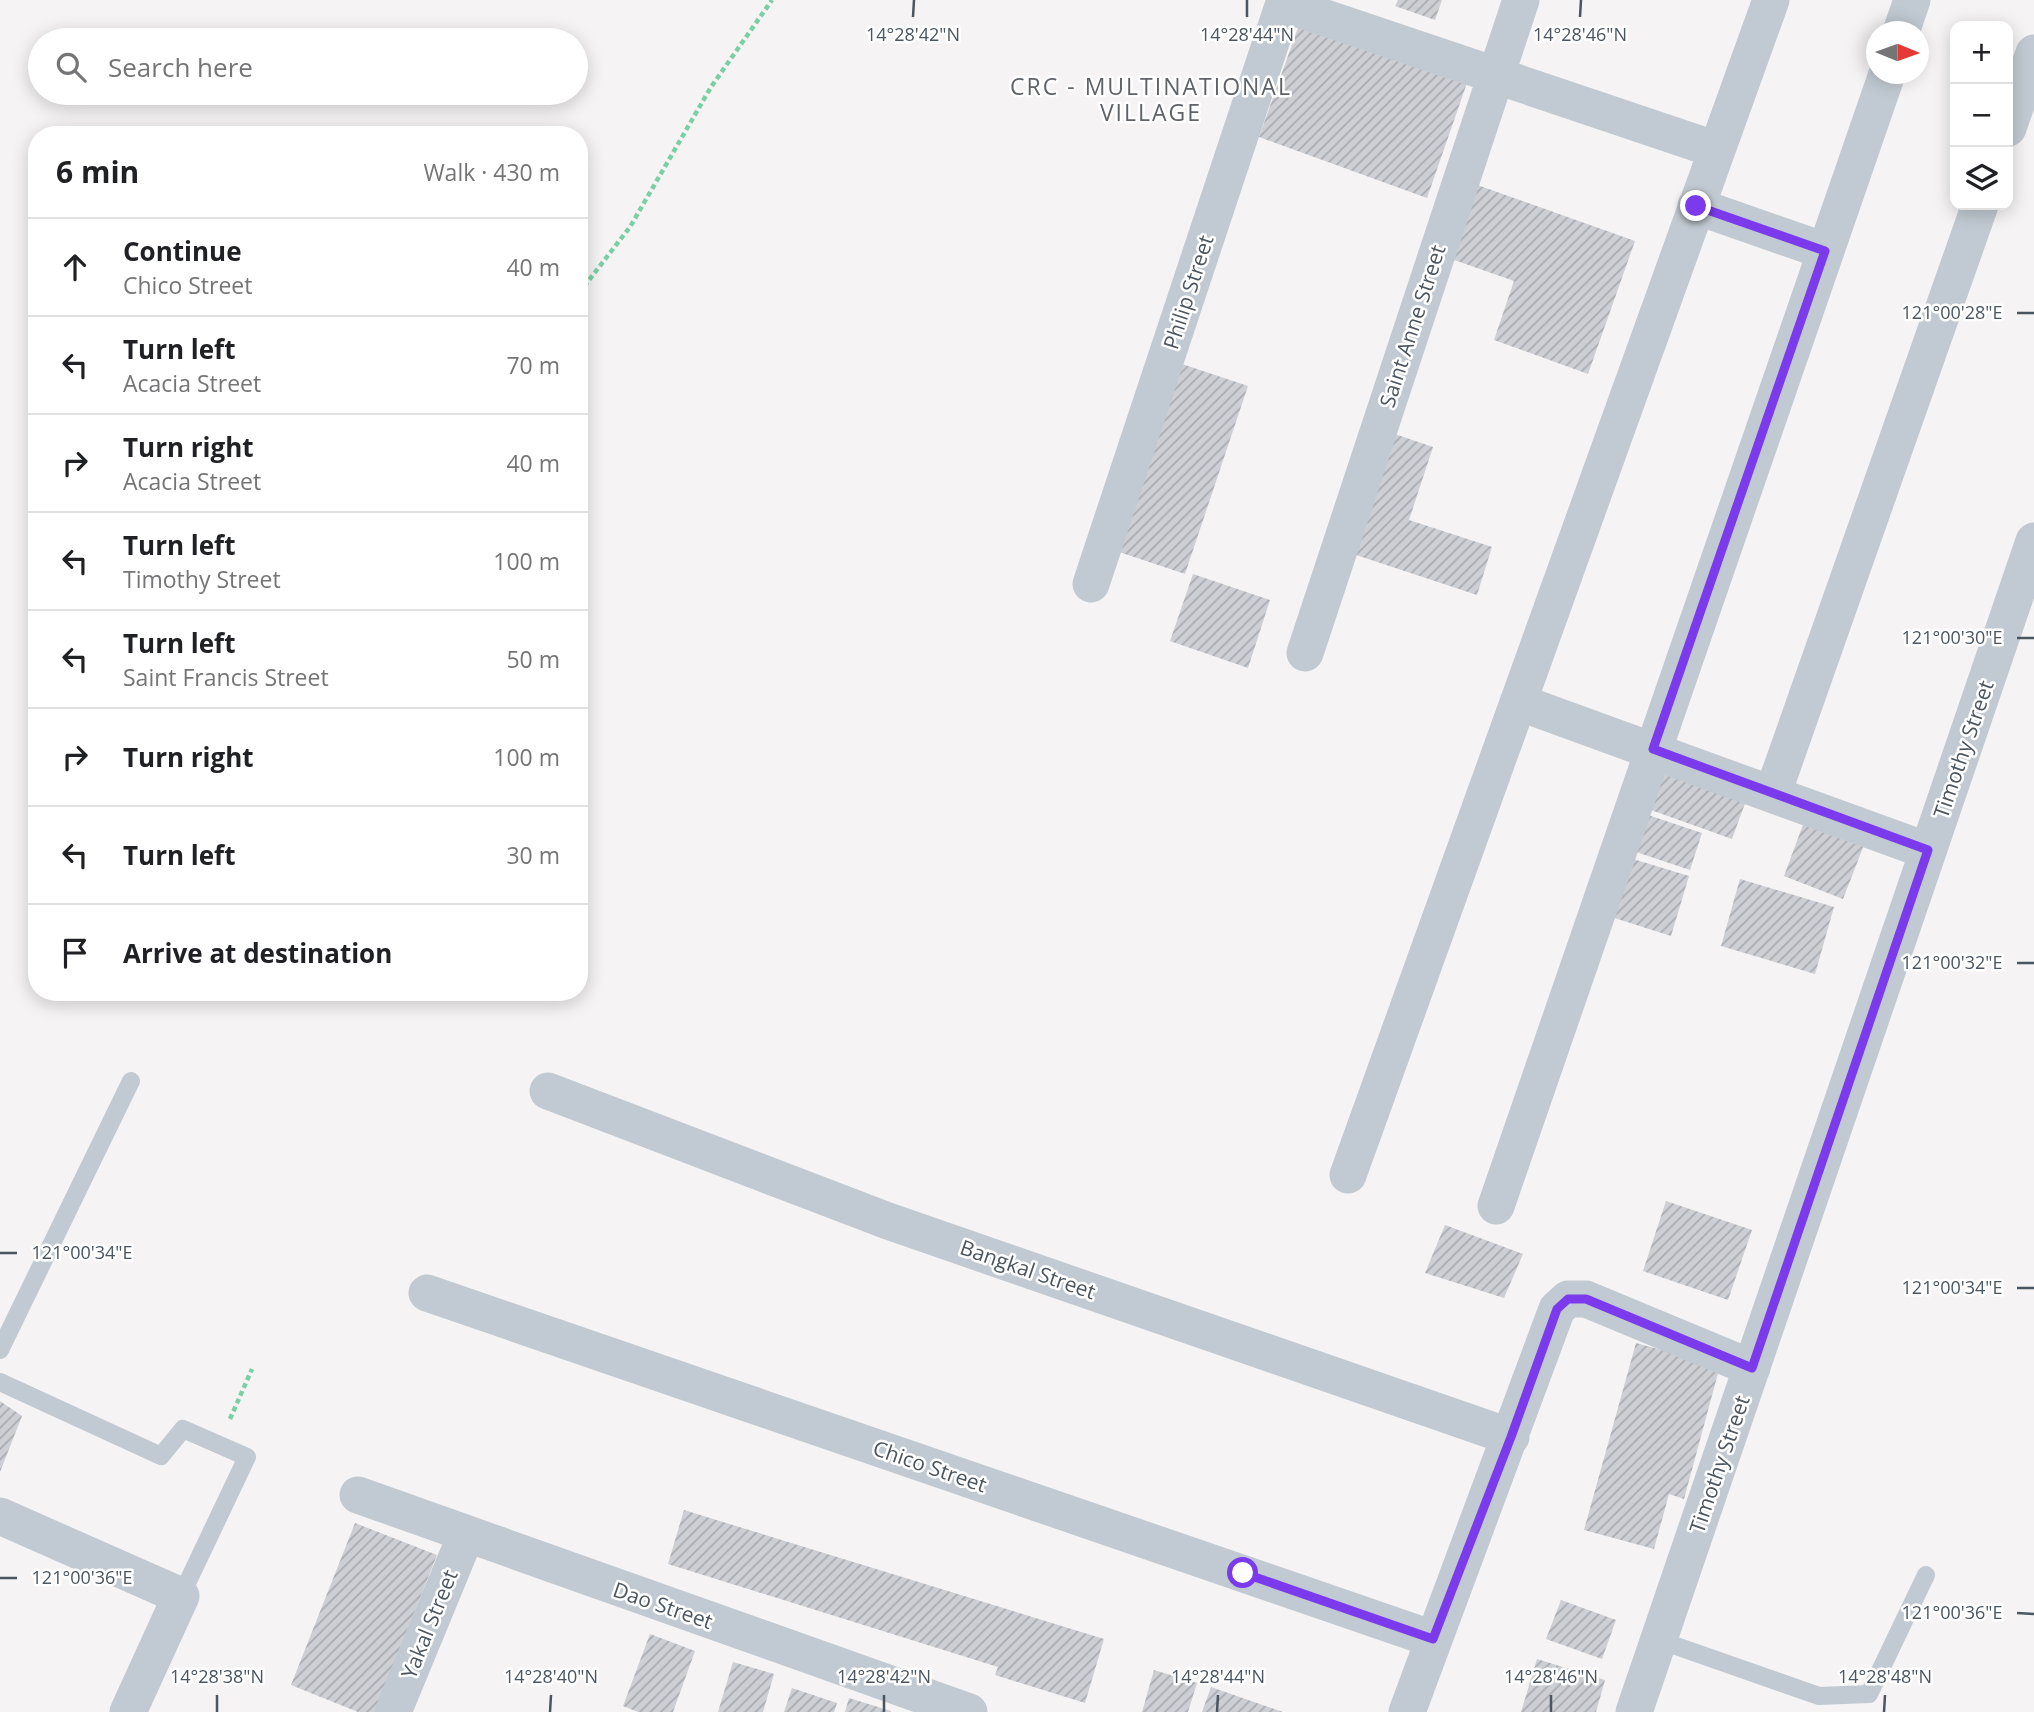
<!DOCTYPE html>
<html lang="en">
<head>
<meta charset="utf-8">
<style>
  body { margin:0; font-family:"Open Sans",sans-serif; background:#f6f6f6; color:#202124 }
  .controls { position:absolute; right:21px; top:21px; display:grid; overflow:hidden; border-radius:14px; box-shadow:0 4px 18px #0003 }
  .controls button { width:63px; height:63px; display:grid; place-items:center; padding:0; border:0; border-bottom:2px solid #e0e0e0; background:#fff; color:#202124; font:35px sans-serif }
  .compass { position:absolute; left:1866px; top:21px; width:63px; height:63px; border-radius:50%; background:#fff; box-shadow:0 4px 18px #0003; rotate:91deg }
  .stop { position:absolute; width:21px; height:21px; margin:-16px; border:5px solid #7c3aed; border-radius:50%; background:#fff }
  .stop.end { background:#7c3aed; border-color:#fff; box-shadow:0 2px 7px #0008 }
  .list { margin:0; padding:0; list-style:none }
  h2 { display:flex; justify-content:space-between; align-items:center; height:91px; margin:0; padding:0 28px; font-size:30px }
  h2 small { font-size:23px; font-weight:400; color:#757577 }
  .list li { display:grid; grid-template-columns:46px 1fr auto; gap:21px; align-items:center; box-sizing:border-box; height:98px; padding:0 28px; border-top:2px solid #e0e0e0 }
  .list b { display:block; font-size:26px; white-space:nowrap }
  .list p { margin:0; font-size:23px; white-space:nowrap; color:#757577 }
  .list em { font-size:23px; font-style:normal; color:#757577 }
  .icon { flex:none; width:38px; height:38px; fill:none; stroke:currentColor; stroke-width:2; stroke-linecap:round; stroke-linejoin:round }
  .map { position:relative; flex:none; width:2034px; height:1712px; overflow:hidden }
  .search { position:absolute; background:#fff; box-shadow:0 4px 18px #0003; left:28px; top:28px; width:560px; height:77px; display:flex; align-items:center; gap:18px; box-sizing:border-box; padding:0 24px; border-radius:38px; color:#757577; font-size:26px }
  .panel { position:absolute; background:#fff; box-shadow:0 4px 18px #0003; left:28px; top:126px; width:560px; height:875px; border-radius:28px }
  .map>svg:first-child { display:block }
</style>
</head>
<body>
<div class="map">
<svg width="2034" height="1712" viewBox="0 0 2034 1712">
  <defs>
    <pattern id="building-hatch" width="6" height="6" patternUnits="userSpaceOnUse" patternTransform="scale(1.75)"><rect width="6" height="6" fill="#cdcfd5"/><path d="M-1 1l2-2M0 6l6-6M5 7l2-2" fill="none" stroke="#a8abb0"/></pattern>
  </defs>
  <rect width="100%" height="100%" fill="#f5f3f3"/>
  <!-- building -->
  <path fill="url(#building-hatch)" d="M 1398,0 L 1442,0 L 1435,20 L 1395,6 Z
    M 1300,22 L 1467,83 L 1427,198 L 1259,137 Z
    M 1466,181 L 1635,241 L 1588,374 L 1494,340 L 1514,281 L 1440,255 Z
    M 1176,362 L 1248,386 L 1185,574 L 1113,550 Z
    M 1386,431 L 1433,447 L 1409,520 L 1492,547 L 1477,595 L 1347,552 Z
    M 1193,574 L 1270,600 L 1248,668 L 1170,641 Z
    M 1652,764 L 1747,798 L 1732,839 L 1637,805 Z
    M 1639,812 L 1702,833 L 1690,870 L 1627,849 Z
    M 1804,822 L 1864,845 L 1843,899 L 1784,876 Z
    M 1620,855 L 1689,876 L 1671,936 L 1602,914 Z
    M 1740,879 L 1834,907 L 1815,974 L 1721,946 Z
    M 1666,1201 L 1752,1230 L 1728,1300 L 1643,1271 Z
    M 1445,1225 L 1523,1254 L 1504,1298 L 1425,1273 Z
    M 1636,1343 L 1720,1366 L 1684,1499 L 1669,1494 L 1654,1549 L 1584,1530 Z
    M 0,1401 L 22,1416 L 0,1472 Z
    M 684,1510 L 1104,1639 L 1085,1703 L 995,1675 L 998,1667 L 668,1564 Z
    M 355,1523 L 437,1555 L 375,1712 L 358,1712 L 291,1685 Z
    M 1561,1600 L 1616,1620 L 1602,1659 L 1546,1639 Z
    M 650,1634 L 695,1651 L 673,1712 L 638,1712 L 623,1706 Z
    M 1537,1659 L 1605,1680 L 1596,1712 L 1521,1712 Z
    M 733,1662 L 774,1674 L 763,1712 L 718,1712 Z
    M 1154,1670 L 1197,1683 L 1188,1712 L 1142,1712 Z
    M 1211,1687 L 1283,1712 L 1202,1712 Z
    M 792,1688 L 837,1703 L 834,1712 L 784,1712 Z
    M 849,1698 L 891,1711 L 891,1712 L 845,1712 Z"/>
  <g fill="none" stroke-linecap="round" stroke-linejoin="round">
    <!-- path -->
    <path stroke="#7ad0a6" stroke-width="4.5" stroke-dasharray="5 3.5" stroke-linecap="butt" d="M 579,293 L 630,227 L 711,87 L 772,0
      M 230,1419 L 252,1369"/>
    <!-- lane -->
    <path stroke="#c1cad2" stroke-width="18" d="M 0,1350 L 131,1081
      M 0,1382 L 161,1456 L 183,1429 L 247,1457 L 181,1596
      M 1659,1640 L 1819,1696 L 1869,1694 L 1926,1575"/>
    <!-- street -->
    <path stroke="#c1cad2" stroke-width="37" d="M 1284,4 L 1717,150
      M 1901,32 L 1912,0
      M 2008,128 L 2034,53
      M 1696,206 L 1825,251
      M 1091,584 L 1285,0
      M 1305,653 L 1521,0
      M 1518,702 L 1928,851
      M 1773,793 L 1980,205
      M 548,1091 L 888,1221 L 1511,1437
      M 1348,1175 L 1771,0
      M 1496,1206 L 1887,74
      M 427,1293 L 1433,1639
      M 358,1495 L 969,1712
      M 0,1516 L 181,1596 L 128,1712
      M 393,1712 L 466,1535
      M 1407,1712 L 1557,1309 L 1568,1299 L 1586,1299 L 1752,1368
      M 1634,1712 L 2034,541"/>
  </g>
  <g fill="none" stroke-linecap="round" stroke-linejoin="round">
    <!-- route -->
    <path stroke="#7c3aed" stroke-width="9" d="M 1243,1573 L 1433,1639 L 1511,1437 L 1557,1309 L 1568,1299 L 1586,1299 L 1752,1368 L 1928,850 L 1653,749 L 1825,251 L 1696,206"/>
  </g>
  <!-- ticks -->
  <path fill="none" stroke="#4a5661" stroke-width="2.5" d="M 913,17 L 914,0M 1247,17 L 1247,0M 1580,17 L 1581,0M 2017,313 L 2034,313M 2017,638 L 2034,638M 2017,963 L 2034,963M 0,1253 L 17,1253M 2017,1288 L 2034,1288M 0,1578 L 17,1578M 2017,1613 L 2034,1614M 217,1712 L 217,1695M 550,1712 L 551,1695M 884,1712 L 884,1695M 1217,1712 L 1218,1695M 1551,1712 L 1551,1695M 1884,1712 L 1885,1695"/>
  <g text-anchor="middle" dominant-baseline="central" stroke-width="5" stroke-linejoin="round" paint-order="stroke">
    <!-- street labels -->
    <g font-size="21" fill="#4a5661" stroke="#fff">
      <text transform="translate(1188 292) rotate(-72)">Philip Street</text>
      <text transform="translate(1412 326) rotate(-72)">Saint Anne Street</text>
      <text transform="translate(1963 749) rotate(-71)">Timothy Street</text>
      <text transform="translate(1028 1269) rotate(19)">Bangkal Street</text>
      <text transform="translate(1719 1464) rotate(-71)">Timothy Street</text>
      <text transform="translate(930 1466) rotate(19)">Chico Street</text>
      <text transform="translate(663 1605) rotate(19)">Dao Street</text>
      <text transform="translate(429 1624) rotate(-68)">Yakal Street</text>
    </g>
    <!-- neighbourhood labels -->
    <g font-size="23" letter-spacing="2" fill="#5f6368" stroke="#fff">
      <text x="1151" y="86">CRC - MULTINATIONAL<tspan x="1151" dy="26">VILLAGE</tspan></text>
    </g>
  </g>
  <g font-size="18" text-anchor="middle" fill="#4a5661" stroke="#fff" stroke-width="5" stroke-linejoin="round" paint-order="stroke">
    <text x="913" y="41">14°28'42"N</text>
    <text x="1247" y="41">14°28'44"N</text>
    <text x="1580" y="41">14°28'46"N</text>
    <text x="1952" y="319">121°00'28"E</text>
    <text x="1952" y="644">121°00'30"E</text>
    <text x="1952" y="969">121°00'32"E</text>
    <text x="82" y="1259">121°00'34"E</text>
    <text x="1952" y="1294">121°00'34"E</text>
    <text x="82" y="1584">121°00'36"E</text>
    <text x="1952" y="1619">121°00'36"E</text>
    <text x="217" y="1683">14°28'38"N</text>
    <text x="551" y="1683">14°28'40"N</text>
    <text x="884" y="1683">14°28'42"N</text>
    <text x="1218" y="1683">14°28'44"N</text>
    <text x="1551" y="1683">14°28'46"N</text>
    <text x="1885" y="1683">14°28'48"N</text>
  </g>
</svg>
<div class="controls">
<button>+</button>
<button>−</button>
<button><svg class="icon" aria-label="layers" viewBox="0 0 24 24"><path d="M12 4l9 5-9 5-9-5zM3 14l9 5 9-5"/></svg></button>
</div>
<svg class="compass" viewBox="-18 -18 36 36"><path d="M0-13l5 13h-10z" fill="#e53935"/><path d="M0 13l5-13h-10z" fill="#757577"/></svg>
<div class="stop" style="left:1243px;top:1573px"></div>
<div class="stop end" style="left:1696px;top:206px"></div>
<div class="search"><svg class="icon" aria-label="search" viewBox="0 0 24 24"><circle cx="10" cy="10" r="6"/><path d="M15 15l6 6"/></svg>Search here</div>
<section class="panel">
<h2>6 min<small>Walk · 430 m</small></h2>
<ul class="list">
<li><svg class="icon" aria-label="ahead" viewBox="0 0 24 24"><path d="M12 20V5M6 11l6-6 6 6"/></svg><div><b>Continue</b><p>Chico Street</p></div><em>40 m</em></li>
<li><svg class="icon" aria-label="left" viewBox="0 0 24 24"><path d="M17 20v-9H6M10 6l-5 5 5 5"/></svg><div><b>Turn left</b><p>Acacia Street</p></div><em>70 m</em></li>
<li><svg class="icon" aria-label="right" viewBox="0 0 24 24"><path d="M7 20v-9h11M14 6l5 5-5 5"/></svg><div><b>Turn right</b><p>Acacia Street</p></div><em>40 m</em></li>
<li><svg class="icon" aria-label="left" viewBox="0 0 24 24"><path d="M17 20v-9H6M10 6l-5 5 5 5"/></svg><div><b>Turn left</b><p>Timothy Street</p></div><em>100 m</em></li>
<li><svg class="icon" aria-label="left" viewBox="0 0 24 24"><path d="M17 20v-9H6M10 6l-5 5 5 5"/></svg><div><b>Turn left</b><p>Saint Francis Street</p></div><em>50 m</em></li>
<li><svg class="icon" aria-label="right" viewBox="0 0 24 24"><path d="M7 20v-9h11M14 6l5 5-5 5"/></svg><div><b>Turn right</b></div><em>100 m</em></li>
<li><svg class="icon" aria-label="left" viewBox="0 0 24 24"><path d="M17 20v-9H6M10 6l-5 5 5 5"/></svg><div><b>Turn left</b></div><em>30 m</em></li>
<li><svg class="icon" aria-label="arrive" viewBox="0 0 24 24"><path d="M6 21V4h12l-3 4 3 4H6"/></svg><div><b>Arrive at destination</b></div></li>
</ul>
</section>
</div>
</body>
</html>
